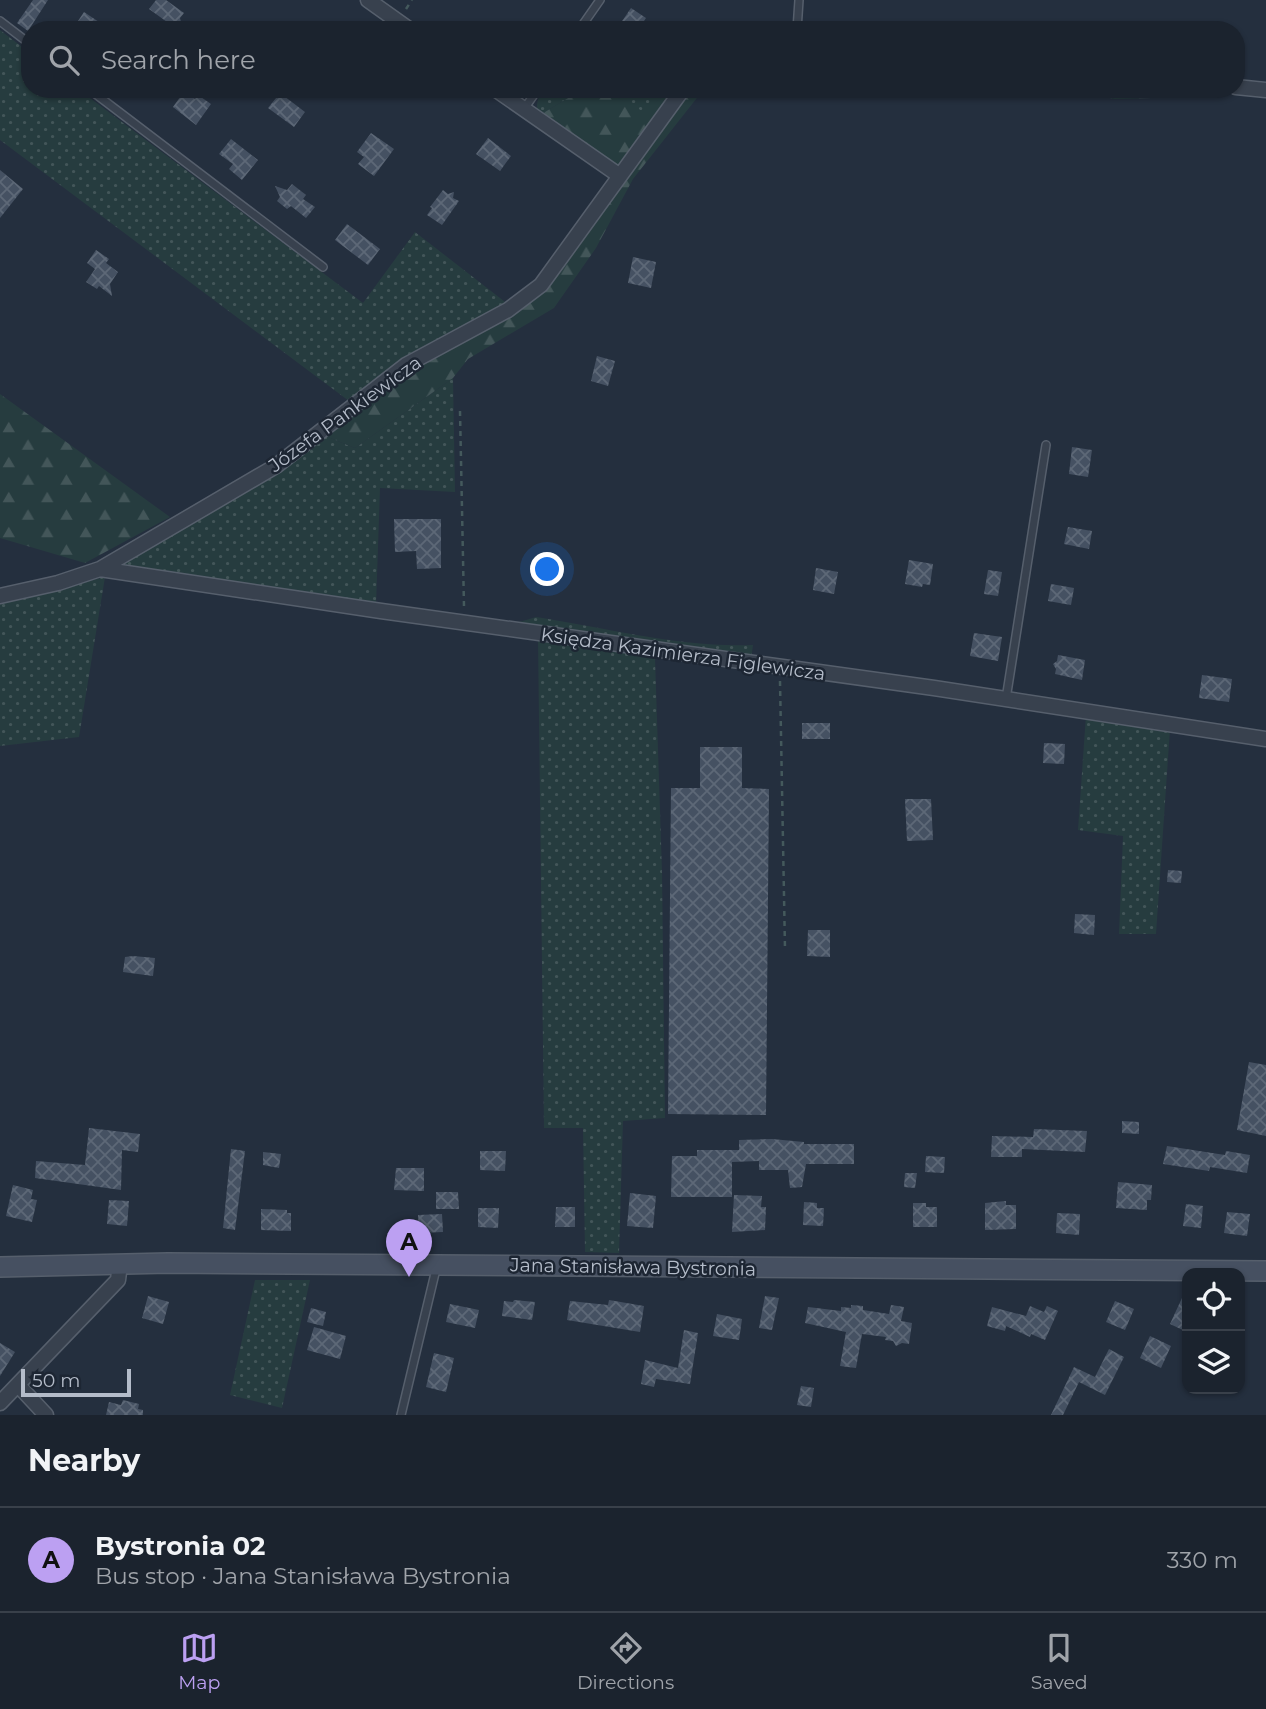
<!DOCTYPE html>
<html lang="en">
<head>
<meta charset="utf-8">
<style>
  body { margin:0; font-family:Montserrat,sans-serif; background:#242b36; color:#f1f3f6 }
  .controls { position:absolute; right:21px; bottom:21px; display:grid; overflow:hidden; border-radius:14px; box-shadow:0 2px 5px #0004 }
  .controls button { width:63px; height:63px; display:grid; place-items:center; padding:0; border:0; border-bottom:2px solid #39404a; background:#1b232e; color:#f1f3f6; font:35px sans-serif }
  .scale { position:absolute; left:21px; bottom:18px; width:110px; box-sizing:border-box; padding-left:7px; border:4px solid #b4bcc9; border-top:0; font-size:19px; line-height:24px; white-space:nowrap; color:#b4bcc9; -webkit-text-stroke:5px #1d2633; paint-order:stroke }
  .you { position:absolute; left:548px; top:570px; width:24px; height:24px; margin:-18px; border:5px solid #fff; border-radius:50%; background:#1a73e8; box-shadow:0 0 0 10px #1a73e833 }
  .badge { display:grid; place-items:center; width:46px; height:46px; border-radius:50%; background:#bca0f2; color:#111; font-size:23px; font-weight:700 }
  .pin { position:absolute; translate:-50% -58px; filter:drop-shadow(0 2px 4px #0008) }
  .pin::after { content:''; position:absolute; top:37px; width:24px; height:21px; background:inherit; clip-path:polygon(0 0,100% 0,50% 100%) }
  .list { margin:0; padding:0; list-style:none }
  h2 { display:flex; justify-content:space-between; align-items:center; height:91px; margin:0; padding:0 28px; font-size:30px }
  h2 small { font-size:23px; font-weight:400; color:#a0a4aa }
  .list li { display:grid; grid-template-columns:46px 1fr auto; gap:21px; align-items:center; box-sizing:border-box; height:105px; padding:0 28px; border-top:2px solid #39404a }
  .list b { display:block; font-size:26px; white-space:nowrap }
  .list p { margin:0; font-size:23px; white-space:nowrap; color:#a0a4aa }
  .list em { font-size:23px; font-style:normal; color:#a0a4aa }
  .icon { flex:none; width:38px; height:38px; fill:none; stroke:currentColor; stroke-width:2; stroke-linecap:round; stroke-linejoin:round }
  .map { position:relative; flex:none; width:1266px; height:1415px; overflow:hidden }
  .search { position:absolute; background:#1b232e; box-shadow:0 2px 5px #0004; left:21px; right:21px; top:21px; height:77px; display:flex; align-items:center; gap:18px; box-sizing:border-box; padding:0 24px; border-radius:28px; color:#a0a4aa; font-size:26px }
  .sheet { height:196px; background:#1b232e }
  nav { display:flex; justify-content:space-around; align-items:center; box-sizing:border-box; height:98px; border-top:2px solid #39404a; background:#1b232e; font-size:19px; color:#a0a4aa }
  nav a { display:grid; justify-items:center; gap:4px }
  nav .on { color:#bca0f2 }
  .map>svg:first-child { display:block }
</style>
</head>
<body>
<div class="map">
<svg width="1266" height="1415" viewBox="0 0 1266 1415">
  <defs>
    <pattern id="grass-dots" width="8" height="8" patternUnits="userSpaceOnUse" patternTransform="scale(1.75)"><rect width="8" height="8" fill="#263c3f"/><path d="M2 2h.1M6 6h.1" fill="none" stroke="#435659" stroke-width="1.8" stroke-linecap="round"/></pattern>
    <pattern id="forest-firs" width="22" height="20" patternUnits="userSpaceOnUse" patternTransform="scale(1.75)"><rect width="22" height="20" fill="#263c3f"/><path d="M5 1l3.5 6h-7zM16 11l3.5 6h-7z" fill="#435659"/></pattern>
    <pattern id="building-cross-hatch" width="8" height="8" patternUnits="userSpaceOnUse" patternTransform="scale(1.75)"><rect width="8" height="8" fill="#455162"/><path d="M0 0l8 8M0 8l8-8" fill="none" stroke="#5d6877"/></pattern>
  </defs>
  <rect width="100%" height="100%" fill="#242f3e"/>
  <!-- grass -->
  <path fill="url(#grass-dots)" d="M 0,30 L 30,53 L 30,89 L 78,89 L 363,303 L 415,232 L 509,305 L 349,401 L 0,140 Z
    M 544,89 L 583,89 L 540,115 C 534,107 538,97 544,89 Z
    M 602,89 L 671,89 L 644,113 Z
    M 453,378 L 455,492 L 380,488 L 376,606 L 114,568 L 323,435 L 355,448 Z
    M 105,577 L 79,737 L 0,746 L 0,603 Z
    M 536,617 C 608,628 680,648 753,645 L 751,659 L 506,626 Z
    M 538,637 L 615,649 L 655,658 L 662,872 L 665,1118 L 623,1121 L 619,1253 L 585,1252 L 583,1128 L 544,1128 Z
    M 1086,715 L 1170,729 L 1156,934 L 1119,934 L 1123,836 L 1078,830 Z
    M 255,1280 L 310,1280 L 282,1408 L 230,1395 Z"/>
  <!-- forest -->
  <path fill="url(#forest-firs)" d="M 583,89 L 602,89 L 644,112 L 671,89 L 674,89 L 619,171 L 540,115 Z
    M 688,89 L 704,89 L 633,179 L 596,248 L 554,308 L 468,359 L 453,378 L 355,448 L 323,435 L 411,370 L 493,326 L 540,294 Z
    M 1065,89 L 1192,89 L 1190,97 L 1115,99 Z
    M 0,394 L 170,517 L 85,563 L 0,538 Z"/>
  <!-- building -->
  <path fill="url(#building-cross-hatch)" d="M 33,0 L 48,0 L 28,31 L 17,23 Z
    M 156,0 L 166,0 L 184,13 L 180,18 L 181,22 L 177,22 L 174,27 L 149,9 Z
    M 631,8 L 646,18 L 638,30 L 616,30 Z
    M 84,12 L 111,30 L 72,30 Z
    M 185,90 L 195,99 L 198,95 L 211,104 L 196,125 L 173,107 Z
    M 280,93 L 305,112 L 294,127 L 268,108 Z
    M 371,133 L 394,149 L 374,176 L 358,164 L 364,157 L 357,152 Z
    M 488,138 L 511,156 L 500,171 L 476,154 Z
    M 231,139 L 258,160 L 242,180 L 229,169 L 233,164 L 219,154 Z
    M 0,170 L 23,189 L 0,218 Z
    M 292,184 L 306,195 L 303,199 L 315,207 L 306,218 L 291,206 L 287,209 L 277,201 L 280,197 L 275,186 L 287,190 Z
    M 443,190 L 448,194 L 454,192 L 453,198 L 459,201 L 442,225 L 427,215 L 432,208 L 430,207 Z
    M 347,224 L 380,249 L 368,265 L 335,240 Z
    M 96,250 L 109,259 L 106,263 L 118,272 L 110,284 L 112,296 L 99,286 L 97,289 L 86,282 L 95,269 L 87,263 Z
    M 633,257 L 656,262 L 651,288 L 628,283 Z
    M 597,356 L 615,361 L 608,386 L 591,381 Z
    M 1072,447 L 1092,450 L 1088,477 L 1069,474 Z
    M 394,519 L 441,519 L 441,568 L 417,569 L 416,551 L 395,552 Z
    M 1068,527 L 1092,531 L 1089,549 L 1064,544 Z
    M 909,560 L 933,564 L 930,585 L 923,584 L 922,587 L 905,584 Z
    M 816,568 L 838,572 L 834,594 L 813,590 Z
    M 988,570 L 1002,572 L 998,596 L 984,594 Z
    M 1051,584 L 1074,588 L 1071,605 L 1048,601 Z
    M 974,633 L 1002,637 L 998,661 L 970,656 Z
    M 1058,655 L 1085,660 L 1082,680 L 1055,674 L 1056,669 L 1053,664 L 1057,661 Z
    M 1202,675 L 1232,679 L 1229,702 L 1199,698 Z
    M 802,723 L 830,723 L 830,739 L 802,739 Z
    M 1044,743 L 1065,744 L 1064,764 L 1043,763 Z
    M 700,747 L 742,747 L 742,788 L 769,789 L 766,1115 L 668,1114 L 671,788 L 700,788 Z
    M 905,799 L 931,799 L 933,840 L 907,841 Z
    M 1168,870 L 1182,871 L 1181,883 L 1167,882 Z
    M 1075,914 L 1095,915 L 1094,935 L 1074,933 Z
    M 808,930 L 830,930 L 830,957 L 807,956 Z
    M 133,956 L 155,958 L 153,976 L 123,972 L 125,957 Z
    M 1249,1062 L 1266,1065 L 1266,1136 L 1237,1130 Z
    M 1122,1121 L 1139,1122 L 1139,1134 L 1122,1133 Z
    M 89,1128 L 140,1134 L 138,1152 L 122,1150 L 121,1190 L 35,1178 L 36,1161 L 85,1165 Z
    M 1034,1129 L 1087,1131 L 1085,1152 L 1022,1149 L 1022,1157 L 991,1157 L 992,1136 L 1033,1137 Z
    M 772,1139 L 804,1142 L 804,1144 L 854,1144 L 854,1164 L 806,1164 L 802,1187 L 790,1188 L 788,1170 L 759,1170 L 759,1161 L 732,1162 L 732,1197 L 671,1197 L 672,1156 L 697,1156 L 697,1150 L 739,1150 L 739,1140 Z
    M 1167,1146 L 1225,1155 L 1226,1151 L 1250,1155 L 1247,1173 L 1210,1167 L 1209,1171 L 1163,1164 Z
    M 231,1149 L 245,1151 L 235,1230 L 223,1228 Z
    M 480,1151 L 506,1151 L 505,1171 L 480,1170 Z
    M 263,1152 L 281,1154 L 279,1168 L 263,1165 Z
    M 926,1156 L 945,1157 L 944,1173 L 925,1172 Z
    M 396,1168 L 424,1168 L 424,1191 L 394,1190 Z
    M 905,1173 L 917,1173 L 915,1188 L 904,1187 Z
    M 1118,1182 L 1152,1185 L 1151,1200 L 1147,1200 L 1147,1210 L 1116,1208 Z
    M 13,1185 L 33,1190 L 31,1199 L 37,1200 L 32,1222 L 6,1216 Z
    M 436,1192 L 458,1192 L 459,1209 L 436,1209 Z
    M 630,1193 L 656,1196 L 653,1228 L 627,1226 Z
    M 734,1195 L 762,1196 L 761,1207 L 766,1207 L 765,1230 L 732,1232 Z
    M 109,1200 L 129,1201 L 127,1226 L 107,1224 Z
    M 1006,1201 L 1006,1205 L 1016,1205 L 1016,1229 L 985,1230 L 985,1203 Z
    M 804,1202 L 817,1203 L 817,1208 L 824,1208 L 823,1226 L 803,1225 Z
    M 913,1203 L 926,1203 L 926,1207 L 937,1207 L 937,1227 L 913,1227 Z
    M 1186,1204 L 1203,1206 L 1201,1228 L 1183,1226 Z
    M 556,1207 L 575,1207 L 575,1227 L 555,1227 Z
    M 478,1208 L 499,1208 L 498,1228 L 478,1227 Z
    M 261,1209 L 287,1210 L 287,1213 L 291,1213 L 291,1231 L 261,1230 Z
    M 1227,1212 L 1250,1214 L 1247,1236 L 1224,1233 Z
    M 1057,1213 L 1080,1214 L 1079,1235 L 1056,1233 Z
    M 442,1214 L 443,1232 L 419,1233 L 418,1215 Z
    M 1187,1287 L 1187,1332 L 1170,1324 Z
    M 148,1296 L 169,1302 L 163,1324 L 142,1318 Z
    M 765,1296 L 779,1298 L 772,1330 L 759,1328 Z
    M 514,1300 L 535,1302 L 532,1320 L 502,1316 L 504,1301 L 513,1302 Z
    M 609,1300 L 644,1306 L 640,1332 L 567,1320 L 570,1301 L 608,1305 Z
    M 1115,1301 L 1134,1309 L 1125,1330 L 1106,1322 Z
    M 450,1304 L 479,1310 L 475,1328 L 446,1322 Z
    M 851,1305 L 863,1306 L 863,1310 L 889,1314 L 891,1305 L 904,1307 L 901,1321 L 912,1323 L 909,1344 L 902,1343 L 896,1346 L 893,1341 L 885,1340 L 886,1337 L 862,1334 L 856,1368 L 840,1366 L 846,1332 L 805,1323 L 808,1307 L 841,1311 L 841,1307 L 851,1308 Z
    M 1030,1306 L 1044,1312 L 1047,1306 L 1058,1311 L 1045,1340 L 1031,1334 L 1030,1337 L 1006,1326 L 1005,1331 L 987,1326 L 992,1307 L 1026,1316 Z
    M 311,1308 L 326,1312 L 323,1326 L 307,1322 Z
    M 717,1314 L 742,1319 L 739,1340 L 713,1336 Z
    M 314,1327 L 346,1336 L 340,1359 L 307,1350 Z
    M 684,1330 L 698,1333 L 690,1384 L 656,1379 L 654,1387 L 641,1384 L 645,1360 L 678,1368 Z
    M 1150,1336 L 1171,1346 L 1161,1368 L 1140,1358 Z
    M 0,1343 L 15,1352 L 0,1376 Z
    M 1109,1349 L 1124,1357 L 1105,1395 L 1079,1382 L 1063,1415 L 1051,1415 L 1074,1367 L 1095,1377 Z
    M 434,1353 L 454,1358 L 446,1392 L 426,1387 Z
    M 801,1386 L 814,1388 L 811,1407 L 797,1405 Z
    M 123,1400 L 139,1404 L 138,1409 L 143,1410 L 143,1415 L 106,1415 L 109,1402 L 121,1405 Z"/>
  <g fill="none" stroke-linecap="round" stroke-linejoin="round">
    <defs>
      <path id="lane" d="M 0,21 L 30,44
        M 579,30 L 600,0
        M 797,30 L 799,0
        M 89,89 L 323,267
        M 524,109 L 538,89
        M 1006,699 L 1046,445
        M 401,1415 L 437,1265"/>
      <path id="street" d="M 368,0 L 410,30
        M 1236,87 L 1266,90
        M 495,89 L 620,176
        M 100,569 L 381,611 L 934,688 L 1266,739
        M 0,596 L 58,583 L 100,569 L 276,466 L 406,365 L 508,310 L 541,285 L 683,89
        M 18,1385 L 46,1415
        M 0,1403 L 118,1280 L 120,1264"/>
      <path id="secondary" d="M 0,1267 L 168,1263 L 1266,1271"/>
    </defs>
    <!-- lane casing -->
    <use href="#lane" stroke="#565f6c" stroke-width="10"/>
    <!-- street casing -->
    <use href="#street" stroke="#565f6c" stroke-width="17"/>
    <!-- secondary casing -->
    <use href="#secondary" stroke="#565f6c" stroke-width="22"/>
    <!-- path -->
    <path stroke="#44595c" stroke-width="2.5" stroke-dasharray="5 5" stroke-linecap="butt" d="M 406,9 L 412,0
      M 460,411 L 464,607
      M 780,681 L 785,949"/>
    <!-- lane -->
    <use href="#lane" stroke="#38414e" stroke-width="7"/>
    <!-- street -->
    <use href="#street" stroke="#38414e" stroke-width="14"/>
    <!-- secondary -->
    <use href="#secondary" stroke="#465061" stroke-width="19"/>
  </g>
  <g text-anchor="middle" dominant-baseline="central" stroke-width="5" stroke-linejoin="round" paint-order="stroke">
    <!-- street labels -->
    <g font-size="19" fill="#b4bcc9" stroke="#1d2633">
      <text transform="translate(345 414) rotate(-36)">Józefa Pankiewicza</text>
      <text transform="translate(683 654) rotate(8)">Księdza Kazimierza Figlewicza</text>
      <text transform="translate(633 1267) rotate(1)">Jana Stanisława Bystronia</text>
    </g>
  </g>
</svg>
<div class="controls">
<button><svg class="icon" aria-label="locate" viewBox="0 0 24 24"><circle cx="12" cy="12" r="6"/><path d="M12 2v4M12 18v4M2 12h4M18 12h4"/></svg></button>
<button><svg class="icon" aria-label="layers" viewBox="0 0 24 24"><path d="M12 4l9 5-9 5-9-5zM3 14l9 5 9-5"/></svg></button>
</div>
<div class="scale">50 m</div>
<div class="you"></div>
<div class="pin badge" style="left:409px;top:1277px">A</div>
<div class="search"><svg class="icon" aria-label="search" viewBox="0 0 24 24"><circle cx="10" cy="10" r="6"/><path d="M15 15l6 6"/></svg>Search here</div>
</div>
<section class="sheet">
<h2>Nearby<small></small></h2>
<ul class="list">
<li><span class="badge">A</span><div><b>Bystronia 02</b><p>Bus stop · Jana Stanisława Bystronia</p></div><em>330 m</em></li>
</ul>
</section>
<nav>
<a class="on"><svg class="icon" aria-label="map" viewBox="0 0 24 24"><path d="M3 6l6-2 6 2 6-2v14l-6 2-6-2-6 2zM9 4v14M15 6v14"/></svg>Map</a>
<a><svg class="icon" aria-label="directions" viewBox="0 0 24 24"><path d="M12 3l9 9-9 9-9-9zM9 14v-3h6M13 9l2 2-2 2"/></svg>Directions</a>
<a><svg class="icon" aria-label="saved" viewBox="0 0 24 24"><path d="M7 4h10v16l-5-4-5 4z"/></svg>Saved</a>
</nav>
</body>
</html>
